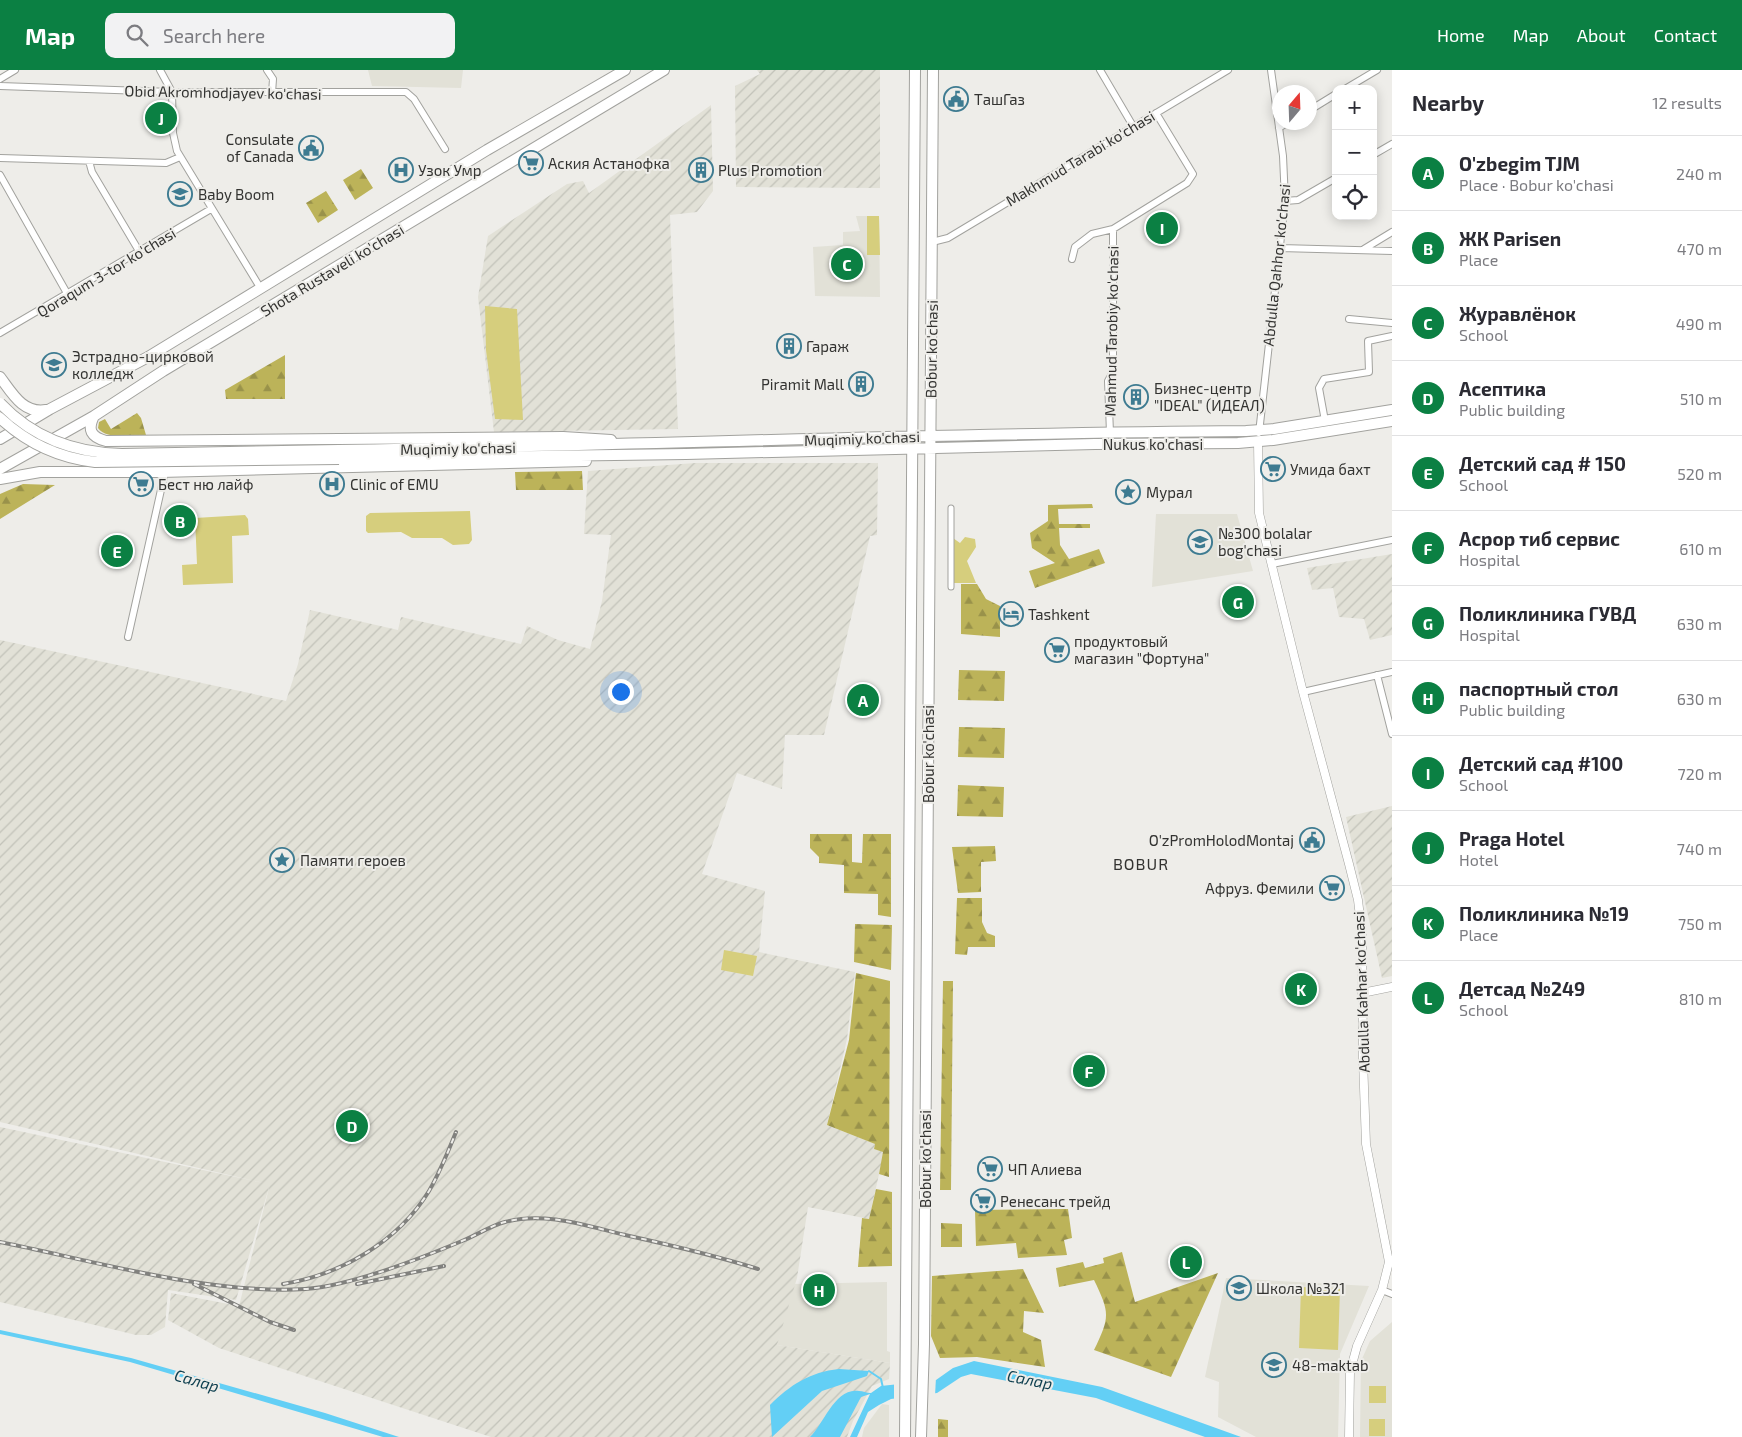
<!DOCTYPE html>
<html lang="en">
<head>
<meta charset="utf-8">
<style>
  body { margin:0; font-family:"Exo 2",sans-serif; background:#f2f2f3; color:#2b2b33 }
  .controls { position:absolute; right:15px; top:15px; display:grid; overflow:hidden; border-radius:10px; box-shadow:0 2px 12px #0003 }
  .controls button { width:45px; height:45px; display:grid; place-items:center; padding:0; border:0; border-bottom:1px solid #e1e1e2; background:#fff; color:#2b2b33; font:25px sans-serif }
  .compass { position:absolute; left:1272px; top:15px; width:45px; height:45px; border-radius:50%; background:#fff; box-shadow:0 2px 12px #0003; rotate:19deg }
  .you { position:absolute; left:620px; top:621px; width:18px; height:18px; margin:-12px; border:4px solid #fff; border-radius:50%; background:#1a73e8; box-shadow:0 0 0 8px #1a73e833 }
  .badge { display:grid; place-items:center; width:32px; height:32px; border-radius:50%; background:#0b8043; color:#fff; font-size:16px; font-weight:700 }
  .pin { position:absolute; translate:-50% -50%; border:2px solid #fff; box-shadow:0 1px 5px #0006 }
  .list { margin:0; padding:0; list-style:none }
  h2 { display:flex; justify-content:space-between; align-items:center; height:65px; margin:0; padding:0 20px; font-size:21px }
  h2 small { font-size:16px; font-weight:400; color:#7c7c81 }
  .list li { display:grid; grid-template-columns:32px 1fr auto; gap:15px; align-items:center; box-sizing:border-box; height:75px; padding:0 20px; border-top:1px solid #e1e1e2 }
  .list b { display:block; font-size:19px; white-space:nowrap }
  .list p { margin:0; font-size:16px; white-space:nowrap; color:#7c7c81 }
  .list em { font-size:16px; font-style:normal; color:#7c7c81 }
  .icon { flex:none; width:28px; height:28px; fill:none; stroke:currentColor; stroke-width:2; stroke-linecap:round; stroke-linejoin:round }
  .map { position:relative; flex:none; width:1392px; height:1367px; overflow:hidden }
  header { display:flex; align-items:center; gap:30px; box-sizing:border-box; height:70px; padding:0 25px; background:#0b8043; color:#fff }
  header strong { font-size:24px }
  nav { display:flex; gap:28px; margin-inline-start:auto; font-size:18px }
  .search { width:350px; height:45px; background:#f2f2f3; display:flex; align-items:center; gap:12px; box-sizing:border-box; padding:0 18px; border-radius:10px; color:#7c7c81; font-size:19px }
  main { display:flex }
  aside { flex:1; background:#fff }
  .map>svg:first-child { display:block }
</style>
</head>
<body>
<header>
<strong>Map</strong>
<div class="search"><svg class="icon" aria-label="search" viewBox="0 0 24 24"><circle cx="10" cy="10" r="6"/><path d="M15 15l6 6"/></svg>Search here</div>
<nav><a>Home</a><a>Map</a><a>About</a><a>Contact</a></nav>
</header>
<main>
<div class="map">
<svg width="1392" height="1367" viewBox="0 0 1392 1367">
  <defs>
    <pattern id="industrial-furrows" width="10" height="10" patternUnits="userSpaceOnUse" patternTransform="scale(1.25)"><rect width="10" height="10" fill="#e2e1d7"/><path d="M-1 1l2-2M0 10L10 0M9 11l2-2" fill="none" stroke="#c2c2b9"/></pattern>
    <pattern id="forest-firs" width="22" height="20" patternUnits="userSpaceOnUse" patternTransform="scale(1.25)"><rect width="22" height="20" fill="#bcb359"/><path d="M5 1l3.5 6h-7zM16 11l3.5 6h-7z" fill="#99924a"/></pattern>
  </defs>
  <rect width="100%" height="100%" fill="#eeede9"/>
  <!-- built -->
  <path fill="#e2e1d7" d="M 368,0 L 463,0 L 461,18 L 372,16 Z
    M 856,146 L 879,146 L 880,227 L 815,226 L 813,177 L 843,175 L 843,162 L 860,161 Z
    M 1156,444 L 1237,444 L 1253,501 L 1152,517 Z
    M 1226,1208 L 1369,1216 L 1340,1284 L 1338,1367 L 1256,1367 L 1218,1347 L 1219,1312 L 1205,1307 Z
    M 887,1212 L 887,1281 L 890,1282 L 890,1293 L 777,1275 L 792,1214 Z
    M 1392,1252 L 1392,1367 L 1360,1367 L 1361,1291 L 1370,1271 Z
    M 882,1334 L 889,1335 L 889,1367 L 862,1367 L 864,1358 Z"/>
  <!-- industrial -->
  <path fill="url(#industrial-furrows)" d="M 757,0 L 880,0 L 880,118 L 736,117 L 735,16 L 760,4 Z
    M 711,35 L 713,121 L 697,142 L 670,145 L 678,359 L 494,362 L 478,227 L 488,166 L 567,114 L 583,111 L 589,123 Z
    M 695,393 L 878,393 L 877,465 L 870,466 L 824,665 L 785,665 L 782,719 L 737,703 L 702,804 L 765,821 L 759,882 L 855,902 L 847,969 L 827,1055 L 875,1074 L 874,1079 L 884,1082 L 869,1149 L 808,1137 L 797,1208 L 777,1275 L 890,1293 L 889,1309 L 872,1316 L 853,1351 L 847,1367 L 491,1367 L 219,1278 L 168,1250 L 171,1223 L 239,1236 L 270,1114 L 236,1230 L 168,1220 L 165,1257 L 151,1265 L 136,1265 L 0,1232 L 0,1057 L 264,1113 L 0,1052 L 0,570 L 286,631 L 298,594 L 310,540 L 398,560 L 401,547 L 521,574 L 527,556 L 558,570 L 590,579 L 602,531 L 611,465 L 584,464 L 588,401 Z
    M 1392,484 L 1392,565 L 1370,570 L 1364,549 L 1339,547 L 1333,518 L 1312,520 L 1307,498 Z
    M 1392,736 L 1392,906 L 1382,908 L 1346,747 Z"/>
  <!-- grass -->
  <path fill="#d6ce7d" d="M 867,146 L 879,146 L 880,185 L 867,185 Z
    M 485,236 L 517,239 L 523,350 L 495,349 L 486,280 Z
    M 470,441 L 472,470 L 469,474 L 453,475 L 442,468 L 412,468 L 401,462 L 368,463 L 366,461 L 366,446 L 370,443 Z
    M 245,445 L 248,449 L 249,465 L 232,466 L 233,513 L 183,515 L 182,495 L 197,494 L 195,448 Z
    M 965,467 L 975,469 L 976,477 L 967,491 L 976,513 L 954,513 L 953,468 L 960,473 Z
    M 724,880 L 757,886 L 753,906 L 721,900 Z
    M 1301,1217 L 1340,1219 L 1338,1280 L 1299,1278 Z
    M 1369,1316 L 1386,1316 L 1386,1333 L 1369,1333 Z
    M 1369,1349 L 1385,1349 L 1385,1366 L 1369,1366 Z"/>
  <!-- forest -->
  <path fill="url(#forest-firs)" d="M 361,99 L 373,118 L 355,130 L 343,110 Z
    M 326,121 L 338,140 L 318,153 L 306,133 Z
    M 285,285 L 285,329 L 226,329 L 225,320 Z
    M 137,343 L 141,348 L 146,365 C 133,365 106,370 98,358 L 99,352 L 105,349 L 111,359 Z
    M 582,401 L 583,420 L 516,420 L 515,402 Z
    M 23,414 L 55,415 L 0,449 L 0,424 Z
    M 1092,434 L 1093,438 L 1058,439 L 1059,454 L 1090,454 L 1090,458 L 1059,458 L 1060,475 L 1069,489 L 1099,479 L 1105,493 L 1035,518 L 1029,501 L 1055,493 L 1032,478 L 1030,463 L 1048,451 L 1048,435 Z
    M 961,514 L 977,514 L 986,529 L 1000,536 L 1000,567 L 961,564 Z
    M 959,600 L 1005,601 L 1004,631 L 958,630 Z
    M 959,657 L 1005,658 L 1004,688 L 958,687 Z
    M 958,715 L 1004,717 L 1003,747 L 957,746 Z
    M 810,764 L 852,764 L 852,792 L 862,793 L 863,764 L 891,764 L 891,847 L 878,845 L 878,824 L 844,823 L 844,795 L 819,793 L 819,787 L 810,778 Z
    M 995,776 L 996,791 L 981,792 L 981,822 L 958,823 L 952,777 Z
    M 957,828 L 982,828 L 982,852 L 987,863 L 995,866 L 995,877 L 968,877 L 967,885 L 955,884 Z
    M 855,854 L 892,855 L 891,900 L 854,892 Z
    M 856,903 L 890,911 L 889,1107 L 879,1104 L 883,1082 L 874,1079 L 875,1074 L 827,1055 L 849,970 Z
    M 943,911 L 953,911 L 951,1120 L 940,1120 Z
    M 876,1119 L 892,1122 L 892,1196 L 858,1197 L 862,1148 L 869,1149 Z
    M 1066,1139 L 1068,1139 L 1072,1168 L 1064,1170 L 1067,1185 L 1018,1188 L 1016,1173 L 976,1176 L 975,1140 Z
    M 941,1153 L 962,1154 L 962,1177 L 941,1177 Z
    M 1122,1182 L 1135,1232 L 1218,1203 L 1171,1307 L 1094,1280 C 1110,1247 1110,1243 1094,1210 L 1059,1217 L 1056,1198 L 1083,1192 L 1085,1198 L 1104,1193 L 1103,1188 Z
    M 1023,1199 L 1044,1243 L 1024,1241 L 1023,1262 L 1041,1270 L 1045,1297 L 977,1287 L 940,1288 L 931,1266 L 932,1206 Z
    M 938,1349 L 948,1350 L 948,1367 L 938,1367 Z"/>
  <!-- water -->
  <path fill="#63cff5" d="M 0,1260 L 131,1288 L 325,1343 L 399,1367 L 383,1367 L 130,1292 L 0,1264 Z
    M 974,1291 L 1102,1317 L 1241,1367 L 1205,1367 L 1096,1328 L 971,1304 L 961,1307 L 937,1323 L 891,1329 L 879,1335 L 868,1342 L 857,1367 L 850,1367 L 870,1324 L 861,1327 L 840,1367 L 810,1367 C 824,1354 835,1317 859,1321 C 863,1321 866,1323 871,1323 L 881,1316 L 936,1310 L 953,1298 Z
    M 839,1299 L 869,1301 L 867,1306 L 822,1321 L 772,1367 L 770,1335 C 790,1315 810,1302 839,1299 Z"/>
  <!-- pier -->
  <path fill="#eeede9" d="M 936,1307 L 935,1326 L 894,1331 L 894,1311 Z"/>
  <g fill="none" stroke-linecap="round" stroke-linejoin="round">
    <!-- stream -->
    <path stroke="#63cff5" stroke-width="2" d="M 869,1301 L 881,1309 L 883,1318"/>
    <defs>
      <path id="pedestrian" d="M 951,517 L 951,438"/>
      <path id="minor" d="M 160,0 L 172,22 L 173,63 L 177,81 L 261,219
        M 267,0 L 273,9 L 272,23
        M 1100,0 L 1133,56
        M 0,9 L 15,0
        M 0,16 L 172,22 L 406,22 L 414,29 L 445,79
        M 1345,19 L 1377,0
        M 1310,40 L 1336,24
        M 1279,58 L 1288,52
        M 1373,85 L 1392,74
        M 0,88 L 166,93 L 180,87
        M 89,91 L 92,102 L 139,181
        M 0,105 L 68,225
        M 1285,131 L 1298,130 L 1336,108
        M 932,172 L 948,168 L 1228,0
        M 1280,178 L 1392,181
        M 1364,179 L 1392,162
        M 1072,189 L 1075,177 L 1092,164 L 1113,159 L 1187,113 L 1193,104 L 1156,43
        M 1349,249 L 1392,253
        M 0,263 L 211,139
        M 1325,351 L 1319,318 L 1324,309 L 1369,302 L 1368,271 L 1392,266
        M 1110,363 L 1108,311 L 1113,302 L 1113,159
        M 1259,363 L 1285,131 L 1283,86 L 1271,0
        M 1272,494 L 1392,470
        M 128,567 L 165,402
        M 1377,605 L 1392,664
        M 1303,622 L 1392,602
        M 1382,1220 L 1392,1224"/>
      <path id="tertiary" d="M 1258,372 L 1259,443 L 1303,622 L 1349,794 L 1358,830 L 1362,864 L 1363,989 L 1366,1074 L 1389,1192 L 1382,1220 L 1357,1276 L 1350,1302 L 1349,1367
        M 1362,923 L 1392,917"/>
      <path id="primary" d="M 0,307 C 12,323 23,344 46,340
        M 94,346 C 87,360 91,367 106,371 L 563,367 L 611,370
        M 0,369 L 50,339 L 148,287 L 487,80 L 625,0
        M 339,380 C 641,375 944,363 1246,361 L 1274,359 L 1392,340
        M 339,389 L 686,384 L 1095,374 L 1238,373 L 1273,370 L 1392,351
        M 0,399 L 94,346 L 163,301 L 664,0
        M 0,409 L 40,402 L 161,402 L 586,391
        M 905,1367 L 915,0
        M 921,1367 L 924,1274 L 933,0"/>
    </defs>
    <!-- pedestrian casing -->
    <use href="#pedestrian" stroke="#a2a29e" stroke-width="7"/>
    <!-- minor casing -->
    <use href="#minor" stroke="#a2a29e" stroke-width="8"/>
    <!-- tertiary casing -->
    <use href="#tertiary" stroke="#a2a29e" stroke-width="9"/>
    <!-- primary casing -->
    <use href="#primary" stroke="#a2a29e" stroke-width="12"/>
    <!-- pedestrian -->
    <use href="#pedestrian" stroke="#fff" stroke-width="5"/>
    <!-- minor -->
    <use href="#minor" stroke="#fff" stroke-width="6"/>
    <!-- tertiary -->
    <use href="#tertiary" stroke="#fff" stroke-width="8"/>
    <!-- primary -->
    <use href="#primary" stroke="#fff" stroke-width="10"/>
    <defs>
      <path id="rail" d="M 0,1172 C 94,1191 211,1225 305,1219 C 351,1216 419,1189 462,1171 C 477,1165 490,1156 505,1152 C 544,1141 587,1156 625,1165 C 670,1175 714,1185 758,1199
        M 194,1214 L 270,1252 L 294,1260
        M 283,1214 C 340,1205 398,1172 429,1121 C 440,1102 448,1082 456,1062
        M 357,1214 L 444,1196"/>
    </defs>
    <!-- rail casing -->
    <use href="#rail" stroke="#81817e" stroke-width="4"/>
    <!-- rail -->
    <use href="#rail" stroke="#eeede9" stroke-width="2" stroke-dasharray="5.5" stroke-linecap="butt"/>
    <defs>
      <path id="primary-bridge" d="M 0,333 C 33,368 75,383 122,384 L 339,380
        M 0,348 C 27,373 59,388 95,392 L 339,389"/>
    </defs>
    <!-- primary-bridge casing -->
    <use href="#primary-bridge" stroke="#a2a29e" stroke-width="12" stroke-linecap="butt"/>
    <!-- primary-bridge -->
    <use href="#primary-bridge" stroke="#fff" stroke-width="10"/>
  </g>
  <!-- icons -->
  <defs>
    <symbol id="civic-ring" viewBox="-11 -11 22 22"><circle r="9.5" fill="#eeede9" stroke="#3e7b91" stroke-width="1.5"/><path d="M-.6-6.5H3V-4.5H.6V-3L4-1V1h2V6H-6V1h2V-1L-.6-3ZM-1.2 2.5V6h2.4V2.5Z" fill="#3e7b91"/></symbol>
    <symbol id="supermarket-ring" viewBox="-11 -11 22 22"><circle r="9.5" fill="#eeede9" stroke="#3e7b91" stroke-width="1.5"/><path d="M-6-5.5h2.5l.6 2H6L4.5 2H-2.5L-4.4-4H-6ZM-1.5 3.2a1.3 1.3 0 1 0 .1 0ZM3 3.2a1.3 1.3 0 1 0 .1 0Z" fill="#3e7b91"/></symbol>
    <symbol id="hospital-ring" viewBox="-11 -11 22 22"><circle r="9.5" fill="#eeede9" stroke="#3e7b91" stroke-width="1.5"/><path d="M-5-5h3v3.5h4V-5h3V5h-3V1.5h-4V5h-3Z" fill="#3e7b91"/></symbol>
    <symbol id="building-ring" viewBox="-11 -11 22 22"><circle r="9.5" fill="#eeede9" stroke="#3e7b91" stroke-width="1.5"/><path d="M-4-6H4V6H1V3H-1V6H-4ZM-2.5-4.3h1.7v1.8h-1.7ZM.8-4.3h1.7v1.8H.8ZM-2.5-1h1.7V.8h-1.7ZM.8-1h1.7V.8H.8Z" fill="#3e7b91"/></symbol>
    <symbol id="school-ring" viewBox="-11 -11 22 22"><circle r="9.5" fill="#eeede9" stroke="#3e7b91" stroke-width="1.5"/><path d="M0-5L7-2L0 1L-7-2ZM-4 1L0 2.5L4 1V4Q0 6-4 4Z" fill="#3e7b91"/></symbol>
    <symbol id="university-ring" viewBox="-11 -11 22 22"><circle r="9.5" fill="#eeede9" stroke="#3e7b91" stroke-width="1.5"/><path d="M0-5L7-2L0 1L-7-2ZM-4 1L0 2.5L4 1V4Q0 6-4 4Z" fill="#3e7b91"/></symbol>
    <symbol id="sight-ring" viewBox="-11 -11 22 22"><circle r="9.5" fill="#eeede9" stroke="#3e7b91" stroke-width="1.5"/><path d="M0-6L1.8-2.2L6-1.7L2.9 1.2L3.7 5.4L0 3.3L-3.7 5.4L-2.9 1.2L-6-1.7L-1.8-2.2Z" fill="#3e7b91"/></symbol>
    <symbol id="hotel-ring" viewBox="-11 -11 22 22"><circle r="9.5" fill="#eeede9" stroke="#3e7b91" stroke-width="1.5"/><path d="M-6-4.5h1.5V1H6V5H4.5V3h-9V5H-6ZM-4 0a1.8 1.8 0 1 1 3.6 0ZM.5 0V-2.5h3Q6-2.5 6 0Z" fill="#3e7b91"/></symbol>
  </defs>
  <g fill-rule="evenodd">
    <use href="#civic-ring" x="942" y="15" width="28" height="28"/>
    <use href="#civic-ring" x="297" y="64" width="28" height="28"/>
    <use href="#supermarket-ring" x="517" y="79" width="28" height="28"/>
    <use href="#hospital-ring" x="387" y="86" width="28" height="28"/>
    <use href="#building-ring" x="687" y="86" width="28" height="28"/>
    <use href="#school-ring" x="166" y="110" width="28" height="28"/>
    <use href="#building-ring" x="775" y="262" width="28" height="28"/>
    <use href="#university-ring" x="40" y="281" width="28" height="28"/>
    <use href="#building-ring" x="847" y="300" width="28" height="28"/>
    <use href="#building-ring" x="1122" y="313" width="28" height="28"/>
    <use href="#supermarket-ring" x="1259" y="385" width="28" height="28"/>
    <use href="#supermarket-ring" x="127" y="400" width="28" height="28"/>
    <use href="#hospital-ring" x="318" y="400" width="28" height="28"/>
    <use href="#sight-ring" x="1114" y="408" width="28" height="28"/>
    <use href="#school-ring" x="1186" y="458" width="28" height="28"/>
    <use href="#hotel-ring" x="997" y="530" width="28" height="28"/>
    <use href="#supermarket-ring" x="1043" y="566" width="28" height="28"/>
    <use href="#civic-ring" x="1298" y="756" width="28" height="28"/>
    <use href="#sight-ring" x="268" y="776" width="28" height="28"/>
    <use href="#supermarket-ring" x="1318" y="804" width="28" height="28"/>
    <use href="#supermarket-ring" x="976" y="1085" width="28" height="28"/>
    <use href="#supermarket-ring" x="969" y="1117" width="28" height="28"/>
    <use href="#school-ring" x="1225" y="1204" width="28" height="28"/>
    <use href="#school-ring" x="1260" y="1281" width="28" height="28"/>
  </g>
  <g text-anchor="middle" dominant-baseline="central" stroke-width="4" stroke-linejoin="round" paint-order="stroke">
    <!-- street labels -->
    <g font-size="15" fill="#333331" stroke="#eeede9">
      <text transform="translate(223 22) rotate(1)">Obid Akromhodjayev ko'chasi</text>
      <text transform="translate(1080 88) rotate(-31)">Makhmud Tarabi ko'chasi</text>
      <text transform="translate(1276 195) rotate(-84)">Abdulla Qahhor ko'chasi</text>
      <text transform="translate(332 200) rotate(-31)">Shota Rustaveli ko'chasi</text>
      <text transform="translate(106 202) rotate(-31)">Qoraqum 3-tor ko'chasi</text>
      <text transform="translate(1111 261) rotate(-89)">Mahmud Tarobiy ko'chasi</text>
      <text transform="translate(931 279) rotate(-89)">Bobur ko'chasi</text>
      <text transform="translate(862 368) rotate(-2)">Muqimiy ko'chasi</text>
      <text x="1153" y="374">Nukus ko'chasi</text>
      <text transform="translate(458 378) rotate(-1)">Muqimiy ko'chasi</text>
      <text transform="translate(928 684) rotate(-90)">Bobur ko'chasi</text>
      <text transform="translate(1361 922) rotate(-92)">Abdulla Kahhar ko'chasi</text>
      <text transform="translate(925 1089) rotate(-90)">Bobur ko'chasi</text>
    </g>
    <!-- poi labels -->
    <g font-size="15" fill="#333331" stroke="#eeede9" text-anchor="start">
      <text x="974" y="29">ТашГаз</text>
      <text x="294" y="69" text-anchor="end">Consulate<tspan x="294" dy="17">of Canada</tspan></text>
      <text x="548" y="93">Аския Астанофка</text>
      <text x="418" y="100">Узок Умр</text>
      <text x="718" y="100">Plus Promotion</text>
      <text x="198" y="124">Baby Boom</text>
      <text x="806" y="276">Гараж</text>
      <text x="72" y="286">Эстрадно-цирковой<tspan x="72" dy="17">колледж</tspan></text>
      <text x="844" y="314" text-anchor="end">Piramit Mall</text>
      <text x="1154" y="318">Бизнес-центр<tspan x="1154" dy="17">"IDEAL" (ИДЕАЛ)</tspan></text>
      <text x="1290" y="399">Умида бахт</text>
      <text x="158" y="414">Бест ню лайф</text>
      <text x="350" y="414">Clinic of EMU</text>
      <text x="1146" y="422">Мурал</text>
      <text x="1218" y="463">№300 bolalar<tspan x="1218" dy="17">bog'chasi</tspan></text>
      <text x="1028" y="544">Tashkent</text>
      <text x="1074" y="571">продуктовый<tspan x="1074" dy="17">магазин "Фортуна"</tspan></text>
      <text x="1294" y="770" text-anchor="end">O'zPromHolodMontaj</text>
      <text x="300" y="790">Памяти героев</text>
      <text x="1314" y="818" text-anchor="end">Афруз. Фемили</text>
      <text x="1008" y="1099">ЧП Алиева</text>
      <text x="1000" y="1131">Ренесанс трейд</text>
      <text x="1256" y="1218">Школа №321</text>
      <text x="1292" y="1295">48-maktab</text>
    </g>
    <!-- neighbourhood labels -->
    <g font-size="16" letter-spacing="1" fill="#333331" stroke="#eeede9">
      <text x="1141" y="793">BOBUR</text>
    </g>
    <!-- water labels -->
    <g font-size="16" font-style="italic" fill="#0e3f4f" stroke="#eeede9">
      <text transform="translate(1030 1309) rotate(11)">Салар</text>
      <text transform="translate(197 1310) rotate(16)">Салар</text>
    </g>
  </g>
</svg>
<div class="controls">
<button>+</button>
<button>−</button>
<button><svg class="icon" aria-label="locate" viewBox="0 0 24 24"><circle cx="12" cy="12" r="6"/><path d="M12 2v4M12 18v4M2 12h4M18 12h4"/></svg></button>
</div>
<svg class="compass" viewBox="-18 -18 36 36"><path d="M0-13l5 13h-10z" fill="#e53935"/><path d="M0 13l5-13h-10z" fill="#7c7c81"/></svg>
<div class="you"></div>
<div class="pin badge" style="left:863px;top:630px">A</div>
<div class="pin badge" style="left:180px;top:451px">B</div>
<div class="pin badge" style="left:847px;top:194px">C</div>
<div class="pin badge" style="left:352px;top:1056px">D</div>
<div class="pin badge" style="left:117px;top:481px">E</div>
<div class="pin badge" style="left:1089px;top:1001px">F</div>
<div class="pin badge" style="left:1238px;top:532px">G</div>
<div class="pin badge" style="left:819px;top:1220px">H</div>
<div class="pin badge" style="left:1162px;top:158px">I</div>
<div class="pin badge" style="left:161px;top:48px">J</div>
<div class="pin badge" style="left:1301px;top:919px">K</div>
<div class="pin badge" style="left:1186px;top:1192px">L</div>
</div>
<aside>
<h2>Nearby<small>12 results</small></h2>
<ul class="list">
<li><span class="badge">A</span><div><b>O'zbegim TJM</b><p>Place · Bobur ko'chasi</p></div><em>240 m</em></li>
<li><span class="badge">B</span><div><b>ЖК Parisen</b><p>Place</p></div><em>470 m</em></li>
<li><span class="badge">C</span><div><b>Журавлёнок</b><p>School</p></div><em>490 m</em></li>
<li><span class="badge">D</span><div><b>Асептика</b><p>Public building</p></div><em>510 m</em></li>
<li><span class="badge">E</span><div><b>Детский сад # 150</b><p>School</p></div><em>520 m</em></li>
<li><span class="badge">F</span><div><b>Асрор тиб сервис</b><p>Hospital</p></div><em>610 m</em></li>
<li><span class="badge">G</span><div><b>Поликлиника ГУВД</b><p>Hospital</p></div><em>630 m</em></li>
<li><span class="badge">H</span><div><b>паспортный стол</b><p>Public building</p></div><em>630 m</em></li>
<li><span class="badge">I</span><div><b>Детский сад #100</b><p>School</p></div><em>720 m</em></li>
<li><span class="badge">J</span><div><b>Praga Hotel</b><p>Hotel</p></div><em>740 m</em></li>
<li><span class="badge">K</span><div><b>Поликлиника №19</b><p>Place</p></div><em>750 m</em></li>
<li><span class="badge">L</span><div><b>Детсад №249</b><p>School</p></div><em>810 m</em></li>
</ul>
</aside>
</main>
</body>
</html>
